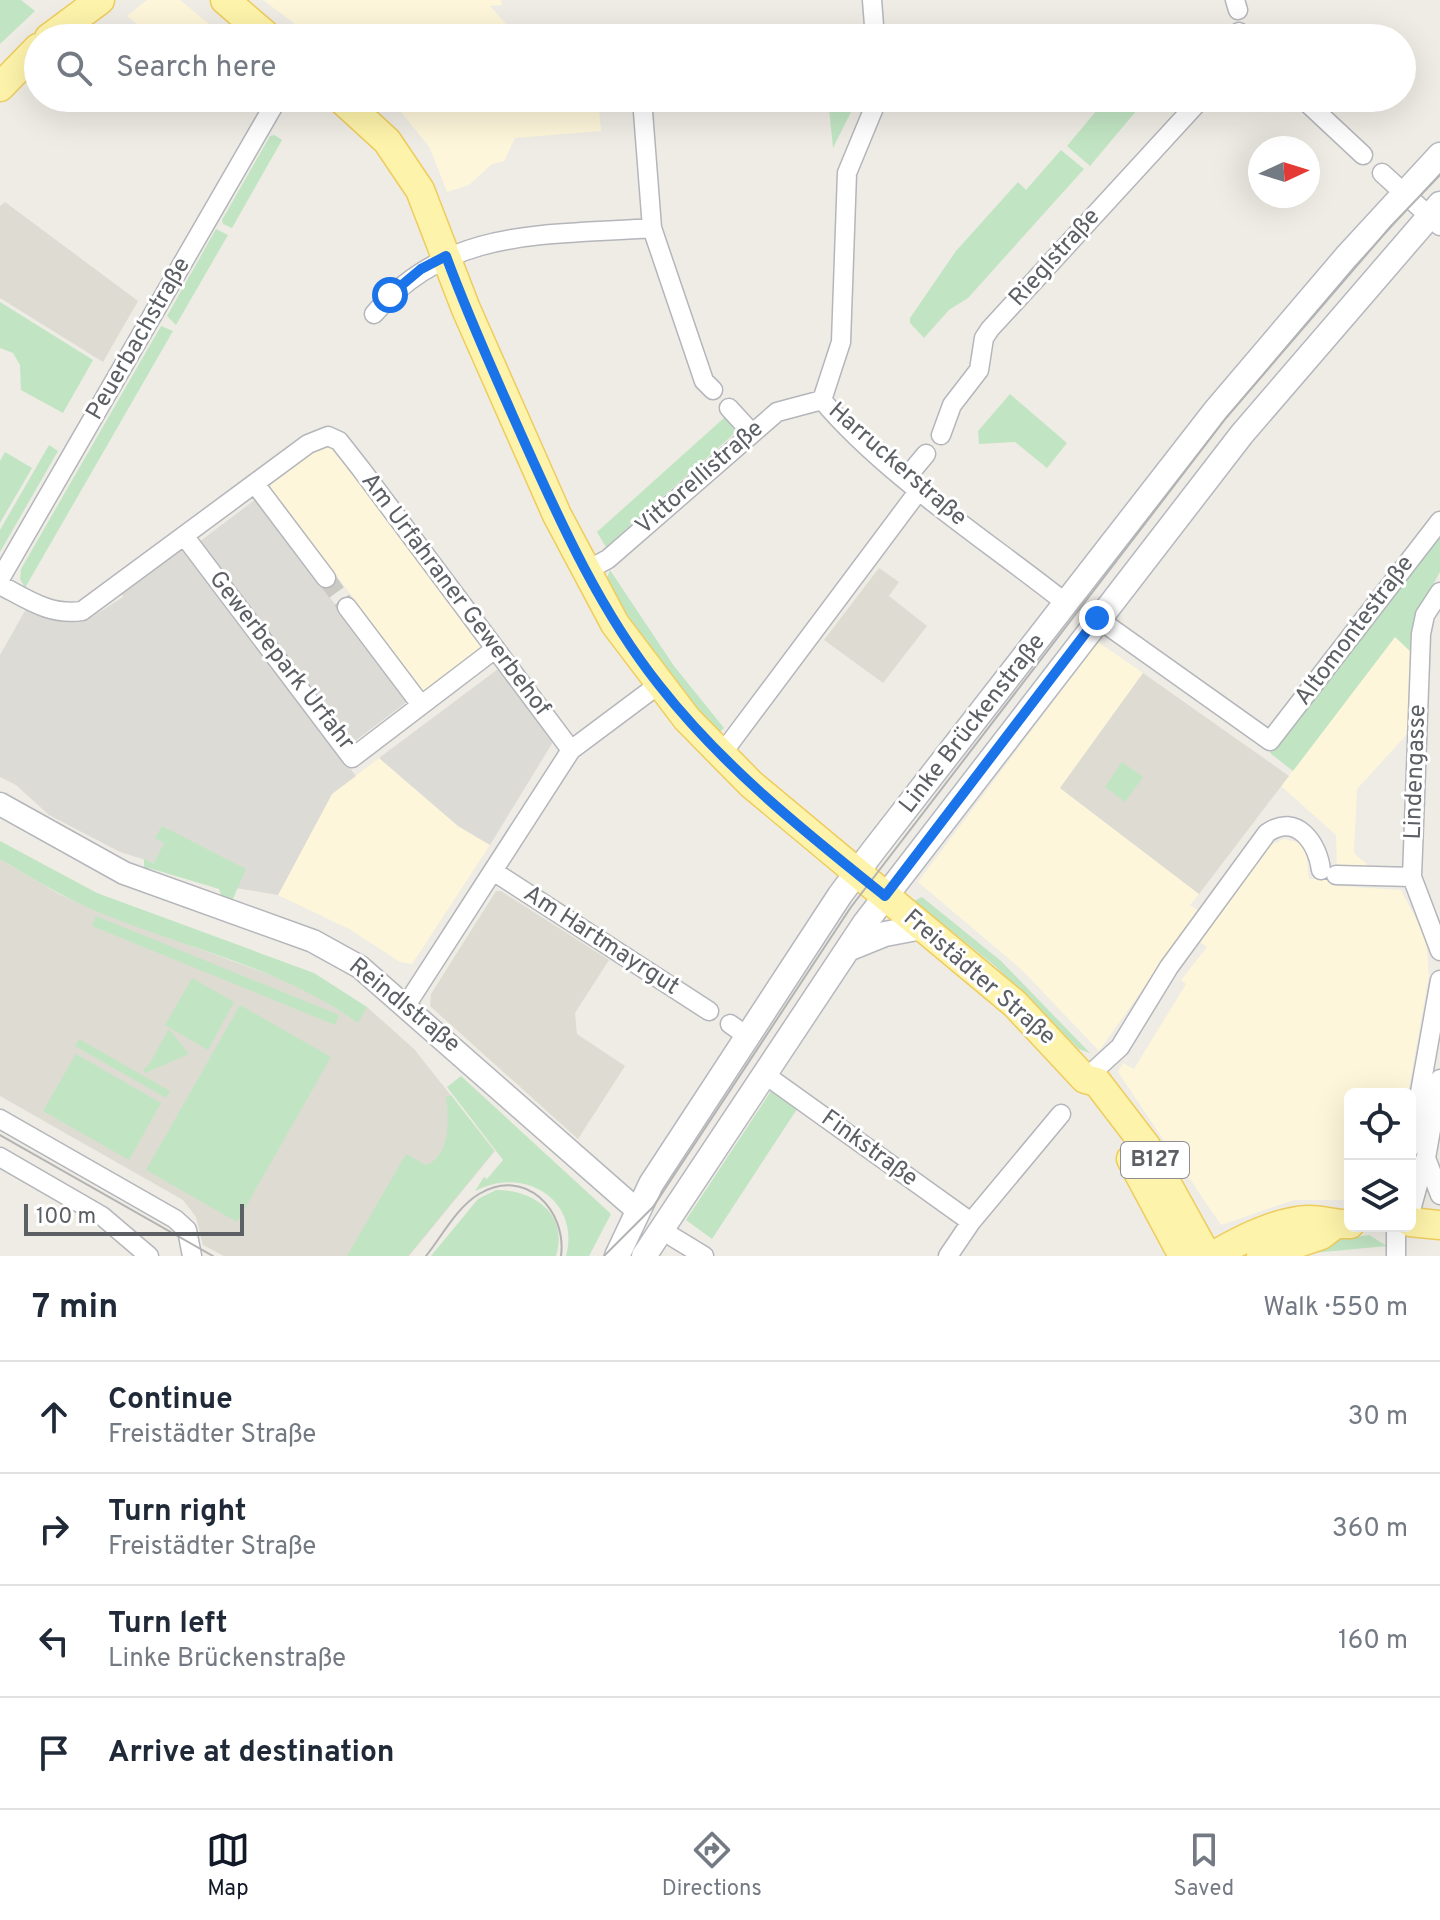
<!DOCTYPE html>
<html lang="en">
<head>
<meta charset="utf-8">
<style>
  body { margin:0; font-family:Overpass,sans-serif; background:#f6f6f7; color:#1f2937 }
  .controls { position:absolute; right:24px; bottom:24px; display:grid; overflow:hidden; border-radius:12px; box-shadow:0 8px 32px #0002 }
  .controls button { width:72px; height:72px; display:grid; place-items:center; padding:0; border:0; border-bottom:2px solid #e0e1e3; background:#fff; color:#1f2937; font:40px sans-serif }
  .compass { position:absolute; left:1248px; top:136px; width:72px; height:72px; border-radius:50%; background:#fff; box-shadow:0 8px 32px #0002; rotate:86deg }
  .scale { position:absolute; left:24px; bottom:20px; width:220px; box-sizing:border-box; padding-left:8px; border:4px solid #5c5f64; border-top:0; font-size:22px; line-height:28px; white-space:nowrap; color:#5c5f64; -webkit-text-stroke:6px #fff; paint-order:stroke }
  .stop { position:absolute; width:24px; height:24px; margin:-18px; border:6px solid #1a73e8; border-radius:50%; background:#fff }
  .stop.end { background:#1a73e8; border-color:#fff; box-shadow:0 2px 8px #0008 }
  .list { margin:0; padding:0; list-style:none }
  h2 { display:flex; justify-content:space-between; align-items:center; height:104px; margin:0; padding:0 32px; font-size:34px }
  h2 small { font-size:26px; font-weight:400; color:#747a83 }
  .list li { display:grid; grid-template-columns:52px 1fr auto; gap:24px; align-items:center; box-sizing:border-box; height:112px; padding:0 32px; border-top:2px solid #e0e1e3 }
  .list b { display:block; font-size:30px; white-space:nowrap }
  .list p { margin:0; font-size:26px; white-space:nowrap; color:#747a83 }
  .list em { font-size:26px; font-style:normal; color:#747a83 }
  .icon { flex:none; width:44px; height:44px; fill:none; stroke:currentColor; stroke-width:2; stroke-linecap:round; stroke-linejoin:round }
  .map { position:relative; flex:none; width:1440px; height:1256px; overflow:hidden }
  .search { position:absolute; background:#fff; box-shadow:0 8px 32px #0002; left:24px; right:24px; top:24px; height:88px; display:flex; align-items:center; gap:20px; box-sizing:border-box; padding:0 28px; border-radius:44px; color:#747a83; font-size:30px }
  .sheet { height:552px; background:#fff }
  nav { display:flex; justify-content:space-around; align-items:center; box-sizing:border-box; height:112px; border-top:2px solid #e0e1e3; background:#fff; font-size:22px; color:#747a83 }
  nav a { display:grid; justify-items:center; gap:4px }
  nav .on { color:#111827 }
  .map>svg:first-child { display:block }
</style>
</head>
<body>
<div class="map">
<svg width="1440" height="1256" viewBox="0 0 1440 1256">
  <rect width="100%" height="100%" fill="#eeece4"/>
  <!-- commercial -->
  <path fill="#fdf6da" d="M 147,0 L 180,0 L 226,38 L 143,38 L 137,24 L 127,16 Z
    M 263,0 L 501,0 L 502,5 L 490,6 L 518,38 L 314,38 Z
    M 390,98 L 598,98 L 601,131 L 515,138 L 504,161 L 492,164 L 469,185 L 447,192 L 430,148 Z
    M 329,444 L 483,646 L 423,691 L 271,488 L 271,482 L 312,448 Z
    M 1396,636 L 1411,652 L 1409,732 L 1357,789 L 1354,853 L 1372,869 L 1337,869 L 1336,835 L 1281,786 Z
    M 1098,642 L 1143,673 L 1060,788 L 1199,894 L 1190,905 L 1198,911 L 1099,1051 L 1022,970 L 918,882 Z
    M 379,758 L 458,826 L 490,845 L 412,964 L 400,962 L 351,930 L 278,895 L 332,794 Z
    M 1284,839 L 1301,843 L 1306,851 L 1309,879 L 1337,879 L 1337,886 L 1401,890 L 1426,938 L 1429,975 L 1408,1094 L 1350,1094 L 1350,1200 L 1294,1200 L 1221,1225 L 1118,1072 L 1123,1063 L 1134,1069 L 1186,984 L 1181,980 L 1207,947 L 1198,940 L 1267,847 Z"/>
  <!-- industrial -->
  <path fill="#dddbd6" d="M 256,499 L 408,701 L 351,744 L 199,542 Z
    M 182,549 L 356,776 L 332,794 L 278,895 L 236,888 L 120,852 L 49,815 L 16,785 L 0,777 L 0,655 L 26,609 L 54,621 L 90,618 L 123,597 L 122,594 Z
    M 498,669 L 553,742 L 490,845 L 458,826 L 379,758 Z"/>
  <!-- education -->
  <path fill="#dedbd2" d="M 5,202 L 138,301 L 103,362 L 0,298 L 0,206 Z
    M 879,568 L 899,582 L 889,596 L 927,626 L 883,683 L 824,640 Z
    M 1143,673 L 1289,776 L 1199,894 L 1060,788 Z
    M 0,859 L 59,894 L 99,912 L 281,979 L 324,1000 L 357,1022 L 367,1007 L 414,1049 L 495,1151 L 409,1256 L 224,1256 L 203,1245 L 196,1217 L 183,1200 L 0,1096 Z
    M 496,891 L 501,891 L 609,960 L 575,1013 L 577,1034 L 625,1066 L 578,1139 L 430,1006 L 431,994 Z"/>
  <!-- green -->
  <path fill="#c1e5c3" d="M 0,0 L 21,0 L 35,11 L 0,44 Z
    M 828,98 L 858,98 L 833,148 Z
    M 1107,98 L 1147,98 L 1090,166 L 1067,146 Z
    M 274,135 L 282,140 L 232,228 L 223,224 L 222,220 L 270,136 Z
    M 1061,150 L 1084,169 L 968,298 L 949,310 L 924,338 L 910,323 L 910,318 L 956,251 L 1018,182 L 1026,190 Z
    M 216,229 L 228,235 L 176,325 L 167,316 Z
    M 0,302 L 93,360 L 63,413 L 21,390 L 20,365 L 13,353 L 0,348 Z
    M 161,326 L 173,331 L 25,588 L 20,579 L 21,569 Z
    M 1010,394 L 1067,443 L 1047,468 L 1015,442 L 979,444 L 978,431 Z
    M 725,417 L 736,432 L 606,547 L 597,532 Z
    M 49,445 L 58,451 L 0,552 L 0,530 Z
    M 5,452 L 32,468 L 0,523 L 0,461 Z
    M 1440,532 L 1440,572 L 1416,615 L 1411,652 L 1395,637 L 1293,771 L 1270,753 Z
    M 610,570 L 674,666 L 724,728 L 717,735 L 689,702 L 605,583 Z
    M 1122,762 L 1143,777 L 1125,802 L 1105,787 Z
    M 162,826 L 246,869 L 232,901 L 223,901 L 219,889 L 149,868 L 152,880 L 144,867 L 144,859 L 154,863 L 164,843 L 155,838 Z
    M 0,841 L 97,893 L 314,973 L 367,1007 L 358,1023 C 280,967 185,948 98,912 C 63,897 32,878 0,859 Z
    M 922,897 L 1001,961 L 1090,1053 L 1079,1049 L 995,966 L 914,901 Z
    M 96,916 L 339,1015 L 335,1025 L 92,926 Z
    M 192,978 L 234,1002 L 208,1050 L 165,1025 Z
    M 240,1005 L 331,1057 L 237,1222 L 146,1170 Z
    M 169,1029 L 189,1054 L 145,1073 L 143,1069 L 148,1066 Z
    M 79,1039 L 170,1091 L 166,1098 L 75,1046 Z
    M 76,1054 L 161,1103 L 129,1160 L 43,1111 Z
    M 461,1076 L 611,1214 L 589,1256 L 566,1256 C 581,1199 523,1165 475,1191 L 484,1177 L 487,1179 L 503,1160 L 447,1087 Z
    M 773,1088 L 799,1106 L 712,1239 L 686,1220 Z
    M 451,1095 L 494,1151 L 408,1256 L 347,1256 L 406,1154 L 426,1165 C 451,1155 449,1120 446,1097 Z
    M 496,1190 C 534,1190 569,1214 556,1256 L 431,1256 L 478,1199 Z
    M 1369,1235 L 1387,1246 L 1281,1256 L 1328,1241 Z"/>
  <g fill="none" stroke-linecap="round" stroke-linejoin="round">
    <!-- minor-tunnel -->
    <path stroke="#cac9c4" stroke-width="18" stroke-dasharray="18 9" stroke-linecap="butt" d="M 326,578 L 347,607"/>
    <defs>
      <path id="minor" d="M 872,0 L 875,38
        M 1235,0 L 1238,10
        M 1239,32 L 1243,38
        M 878,98 L 847,173 L 841,342 L 822,400 C 886,476 988,541 1067,604
        M 1302,98 L 1363,155
        M 1382,173 L 1440,226
        M 652,228 L 704,381 L 713,390
        M 374,314 C 449,226 546,236 652,228 L 642,99 L 656,98
        M 729,408 L 751,432
        M 941,435 L 952,405 L 979,370 L 984,338 L 990,329 L 1202,98
        M 906,478 L 926,454
        M 255,484 L 326,578
        M 185,537 L 352,758 L 495,649
        M 586,571 L 608,559 L 777,412 L 822,400
        M 0,579 L 278,98
        M 0,585 C 27,599 50,616 82,611 L 308,444 L 328,436 L 339,441 L 361,469 L 571,750
        M 1440,592 L 1425,615 L 1421,634 L 1412,877 L 1440,951
        M 347,607 L 421,705
        M 1097,618 L 1270,741 L 1440,521
        M 721,755 L 920,489
        M 493,871 L 709,1011
        M 1336,875 L 1412,877
        M 407,1004 L 571,750 L 658,685
        M 730,1024 L 747,1036
        M 767,1076 L 971,1222
        M 1085,1079 L 1120,1047 L 1169,967 L 1267,833 C 1297,812 1318,844 1321,870
        M 1440,1079 L 1426,1158 L 1440,1195
        M 0,1119 L 175,1219 L 187,1230 L 192,1256
        M 1410,1148 L 1440,980
        M 0,1157 L 102,1216 L 149,1256
        M 1410,1214 L 1425,1159
        M 1396,1226 L 1396,1256
        M 663,1231 L 704,1256
        M 948,1256 L 971,1222 L 1061,1114"/>
      <path id="tertiary" d="M 0,804 L 124,873 L 313,941 L 360,967 L 638,1211"/>
      <path id="secondary" d="M 848,949 L 885,934 L 922,927
        M 617,1256 L 651,1184 L 840,895 L 873,851 L 1215,411 L 1346,257 L 1440,155
        M 644,1256 L 865,923 L 1242,434 L 1440,204"/>
      <path id="primary" d="M 225,0 L 269,38
        M 49,38 L 100,0
        M 0,87 L 38,48
        M 340,98 L 387,141 L 420,190 L 466,309 L 557,515 L 615,624 L 687,719 L 751,784 L 1015,1004 L 1085,1079 L 1097,1082 L 1146,1146 L 1207,1256
        M 1131,1159 L 1183,1256
        M 1410,1222 L 1440,1225
        M 1213,1256 C 1238,1241 1276,1222 1307,1220 C 1321,1219 1335,1225 1350,1224
        M 1261,1256 L 1321,1235 L 1333,1226"/>
    </defs>
    <!-- minor casing -->
    <use href="#minor" stroke="#b4b6bb" stroke-width="21"/>
    <!-- tertiary casing -->
    <use href="#tertiary" stroke="#b4b6bb" stroke-width="25"/>
    <!-- secondary casing -->
    <use href="#secondary" stroke="#b5b8be" stroke-width="27"/>
    <!-- primary casing -->
    <use href="#primary" stroke="#eecc5d" stroke-width="31"/>
    <!-- minor -->
    <use href="#minor" stroke="#fff" stroke-width="18"/>
    <!-- tertiary -->
    <use href="#tertiary" stroke="#fff" stroke-width="22"/>
    <!-- secondary -->
    <use href="#secondary" stroke="#fff" stroke-width="24"/>
    <!-- primary -->
    <use href="#primary" stroke="#fdf3aa" stroke-width="28"/>
    <!-- tram -->
    <path stroke="#b3b3b4" stroke-width="2" d="M 0,1135 L 213,1256
      M 426,1256 C 442,1236 457,1207 479,1194 C 525,1166 567,1210 561,1256
      M 604,1256 L 653,1207 L 851,907 L 1226,418 L 1391,226 L 1440,175"/>
  </g>
  <g fill="none" stroke-linecap="round" stroke-linejoin="round">
    <!-- route -->
    <path stroke="#1a73e8" stroke-width="10" d="M 390,295 L 421,269 L 446,256 C 469,319 497,380 524,441 C 562,526 601,612 659,685 C 723,767 805,832 885,896 L 1097,618"/>
  </g>
  <g text-anchor="middle" dominant-baseline="central" stroke-width="6" stroke-linejoin="round" paint-order="stroke">
    <!-- shield labels -->
    <rect fill="#fff" stroke="#8d8f92" stroke-width="2" x="1121" y="1142" width="68" height="36" rx="6"/>
    <g font-size="22" font-weight="bold" fill="#5c5f64">
      <text x="1155" y="1160">B127</text>
    </g>
    <!-- street labels -->
    <g font-size="24" fill="#5c5f64" stroke="#fff">
      <text transform="translate(1055 258) rotate(-48)">Rieglstraße</text>
      <text transform="translate(139 339) rotate(-60)">Peuerbachstraße</text>
      <text transform="translate(897 465) rotate(41)">Harruckerstraße</text>
      <text transform="translate(700 478) rotate(-41)">Vittorellistraße</text>
      <text transform="translate(455 595) rotate(53)">Am Urfahraner Gewerbehof</text>
      <text transform="translate(1355 631) rotate(-53)">Altomontestraße</text>
      <text transform="translate(281 661) rotate(52)">Gewerbepark Urfahr</text>
      <text transform="translate(973 724) rotate(-52)">Linke Brückenstraße</text>
      <text transform="translate(1416 772) rotate(-88)">Lindengasse</text>
      <text transform="translate(601 941) rotate(33)">Am Hartmayrgut</text>
      <text transform="translate(979 978) rotate(41)">Freistädter Straße</text>
      <text transform="translate(404 1006) rotate(39)">Reindlstraße</text>
      <text transform="translate(869 1149) rotate(36)">Finkstraße</text>
    </g>
  </g>
</svg>
<div class="controls">
<button><svg class="icon" aria-label="locate" viewBox="0 0 24 24"><circle cx="12" cy="12" r="6"/><path d="M12 2v4M12 18v4M2 12h4M18 12h4"/></svg></button>
<button><svg class="icon" aria-label="layers" viewBox="0 0 24 24"><path d="M12 4l9 5-9 5-9-5zM3 14l9 5 9-5"/></svg></button>
</div>
<svg class="compass" viewBox="-18 -18 36 36"><path d="M0-13l5 13h-10z" fill="#e53935"/><path d="M0 13l5-13h-10z" fill="#747a83"/></svg>
<div class="scale">100 m</div>
<div class="stop" style="left:390px;top:295px"></div>
<div class="stop end" style="left:1097px;top:618px"></div>
<div class="search"><svg class="icon" aria-label="search" viewBox="0 0 24 24"><circle cx="10" cy="10" r="6"/><path d="M15 15l6 6"/></svg>Search here</div>
</div>
<section class="sheet">
<h2>7 min<small>Walk · 550 m</small></h2>
<ul class="list">
<li><svg class="icon" aria-label="ahead" viewBox="0 0 24 24"><path d="M12 20V5M6 11l6-6 6 6"/></svg><div><b>Continue</b><p>Freistädter Straße</p></div><em>30 m</em></li>
<li><svg class="icon" aria-label="right" viewBox="0 0 24 24"><path d="M7 20v-9h11M14 6l5 5-5 5"/></svg><div><b>Turn right</b><p>Freistädter Straße</p></div><em>360 m</em></li>
<li><svg class="icon" aria-label="left" viewBox="0 0 24 24"><path d="M17 20v-9H6M10 6l-5 5 5 5"/></svg><div><b>Turn left</b><p>Linke Brückenstraße</p></div><em>160 m</em></li>
<li><svg class="icon" aria-label="arrive" viewBox="0 0 24 24"><path d="M6 21V4h12l-3 4 3 4H6"/></svg><div><b>Arrive at destination</b></div></li>
</ul>
</section>
<nav>
<a class="on"><svg class="icon" aria-label="map" viewBox="0 0 24 24"><path d="M3 6l6-2 6 2 6-2v14l-6 2-6-2-6 2zM9 4v14M15 6v14"/></svg>Map</a>
<a><svg class="icon" aria-label="directions" viewBox="0 0 24 24"><path d="M12 3l9 9-9 9-9-9zM9 14v-3h6M13 9l2 2-2 2"/></svg>Directions</a>
<a><svg class="icon" aria-label="saved" viewBox="0 0 24 24"><path d="M7 4h10v16l-5-4-5 4z"/></svg>Saved</a>
</nav>
</body>
</html>
